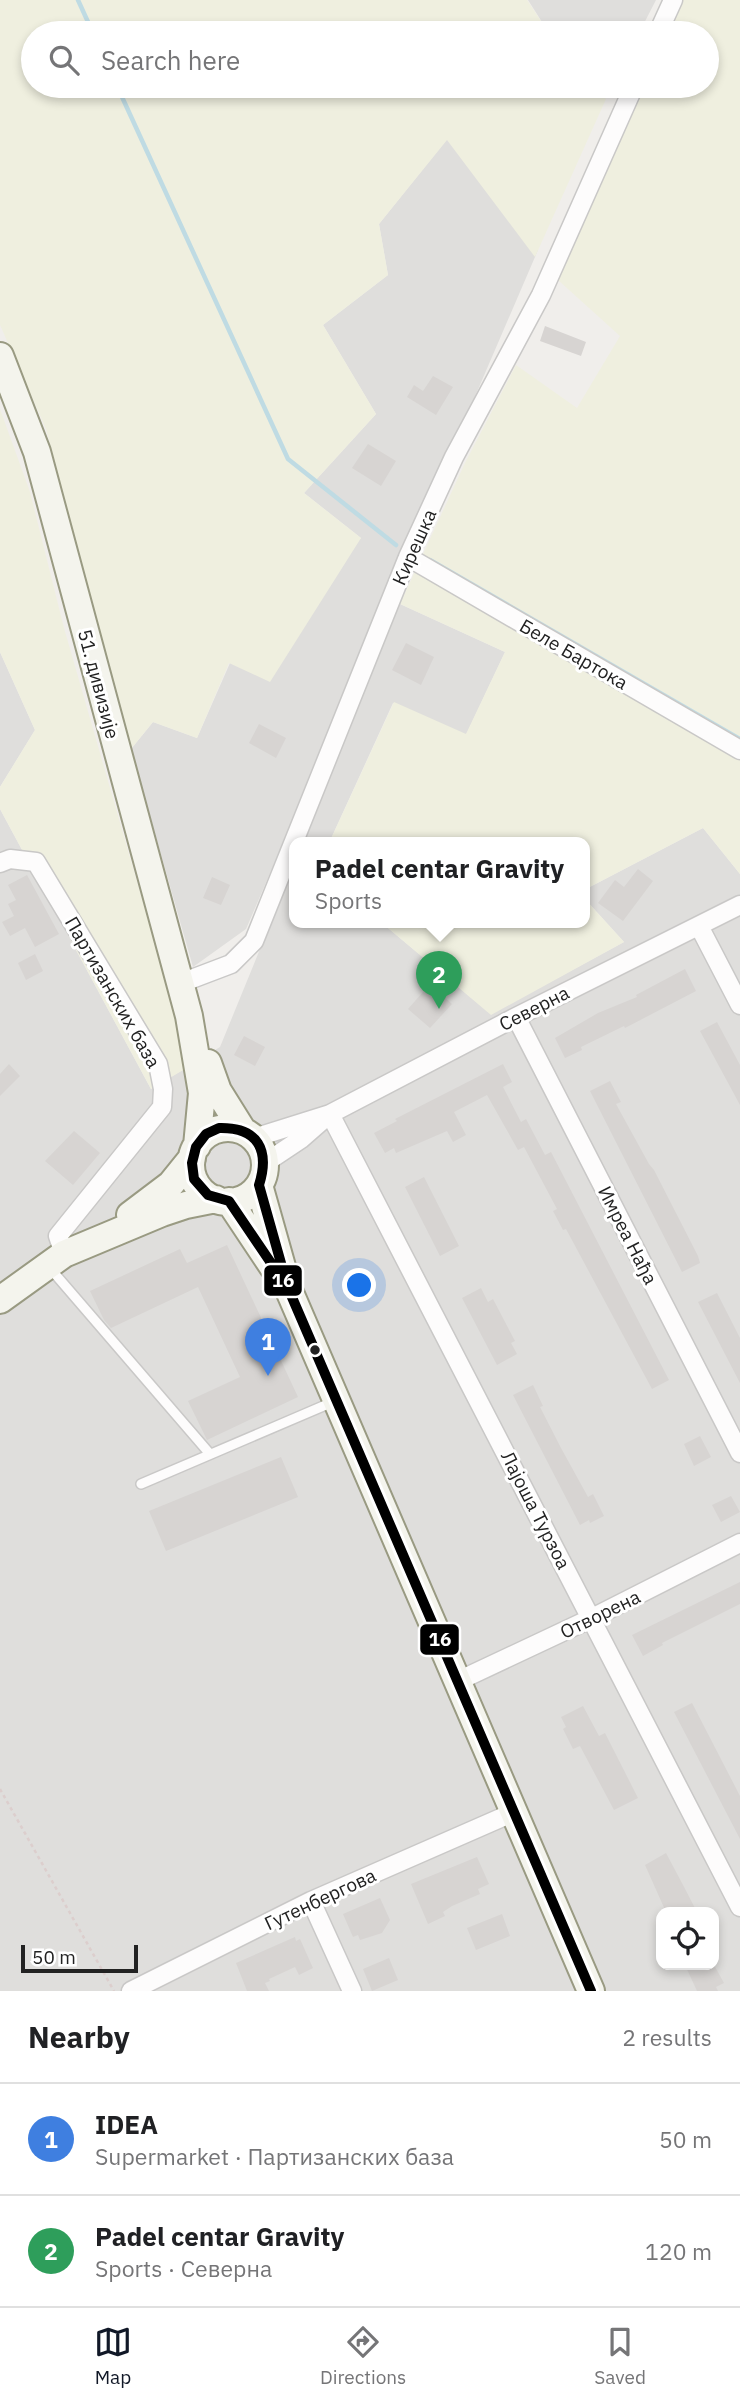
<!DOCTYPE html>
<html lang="en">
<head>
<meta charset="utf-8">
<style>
  body { margin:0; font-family:"IBM Plex Sans",sans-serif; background:#f2f2f2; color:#202124 }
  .controls { position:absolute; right:21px; bottom:21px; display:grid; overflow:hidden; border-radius:14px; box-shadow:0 4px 10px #0003 }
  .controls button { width:63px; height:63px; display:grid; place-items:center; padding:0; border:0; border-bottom:2px solid #e0e0e0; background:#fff; color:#202124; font:35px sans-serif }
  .scale { position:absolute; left:21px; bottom:18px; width:117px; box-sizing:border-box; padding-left:7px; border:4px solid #222; border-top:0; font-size:19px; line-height:24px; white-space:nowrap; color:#222; -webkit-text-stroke:5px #fff; paint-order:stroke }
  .you { position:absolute; left:360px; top:1286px; width:24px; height:24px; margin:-18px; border:5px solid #fff; border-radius:50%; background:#1a73e8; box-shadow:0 0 0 10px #1a73e833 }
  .badge { display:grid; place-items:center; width:46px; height:46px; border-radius:50%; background:#111827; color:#fff; font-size:23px; font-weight:700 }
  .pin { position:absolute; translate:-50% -58px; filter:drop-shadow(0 2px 4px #0008) }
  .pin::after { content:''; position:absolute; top:37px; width:24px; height:21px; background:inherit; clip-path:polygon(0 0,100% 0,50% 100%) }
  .popup { position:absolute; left:289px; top:837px; width:301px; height:91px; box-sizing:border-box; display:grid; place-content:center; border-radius:14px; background:#fff; filter:drop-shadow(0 2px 5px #0005); font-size:23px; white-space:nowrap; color:#757577 }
  .popup b { font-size:26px; color:#202124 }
  .popup::after { content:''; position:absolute; left:50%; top:100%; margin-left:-14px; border:14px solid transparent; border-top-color:#fff }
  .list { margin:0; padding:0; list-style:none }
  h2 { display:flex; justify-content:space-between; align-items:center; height:91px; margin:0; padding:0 28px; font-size:30px }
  h2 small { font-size:23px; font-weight:400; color:#757577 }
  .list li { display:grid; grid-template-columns:46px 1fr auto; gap:21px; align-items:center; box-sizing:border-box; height:112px; padding:0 28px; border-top:2px solid #e0e0e0 }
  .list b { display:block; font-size:26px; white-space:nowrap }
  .list p { margin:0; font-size:23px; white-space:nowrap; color:#757577 }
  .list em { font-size:23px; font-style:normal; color:#757577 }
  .icon { flex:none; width:38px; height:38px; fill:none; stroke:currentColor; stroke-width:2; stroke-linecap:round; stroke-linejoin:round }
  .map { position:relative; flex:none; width:740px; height:1991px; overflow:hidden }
  .search { position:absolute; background:#fff; box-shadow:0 4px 10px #0003; left:21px; right:21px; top:21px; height:77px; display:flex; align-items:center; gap:18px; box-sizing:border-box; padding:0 24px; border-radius:38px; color:#757577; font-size:26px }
  .sheet { height:315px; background:#fff }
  nav { display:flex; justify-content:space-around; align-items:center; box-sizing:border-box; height:98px; border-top:2px solid #e0e0e0; background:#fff; font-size:19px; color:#757577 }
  nav a { display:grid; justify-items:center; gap:4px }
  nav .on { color:#111827 }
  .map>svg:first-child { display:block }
</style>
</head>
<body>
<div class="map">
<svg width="740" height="1991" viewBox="0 0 740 1991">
  <rect width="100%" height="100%" fill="#f0eeeb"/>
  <!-- residential -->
  <path fill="#dfdedc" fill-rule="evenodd" d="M 528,0 L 656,0 L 639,33 L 549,33 Z
    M 447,139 L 538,250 L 246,929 L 193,967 L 131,749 L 153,722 L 197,738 L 230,663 L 361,538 L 304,493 L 376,414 L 323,325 L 388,275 L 379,224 Z
    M 400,604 L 505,652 L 466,735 L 393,703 L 329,843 L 303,843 Z
    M 0,652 L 35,730 L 0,787 Z
    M 0,809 L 151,1089 L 220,1047 L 294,866 L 294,923 L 382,923 L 491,1014 L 624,942 L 584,898 L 584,890 L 703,828 L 740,874 L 740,1991 L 0,1991 ZM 661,1912 L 714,1912 L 714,1965 L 661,1965 Z"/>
  <!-- farmland -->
  <path fill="#efefdf" d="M 0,0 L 527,0 L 549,33 L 33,33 L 33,86 L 594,86 L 606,99 L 535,257 L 447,140 L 379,224 L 388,275 L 323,325 L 376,414 L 304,493 L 361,538 L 270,682 L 229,663 L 197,738 L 153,722 L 131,749 L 46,429 L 0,325 Z
    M 679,0 L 740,0 L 740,874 L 703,828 L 584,890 L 584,843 L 329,843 L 394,702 L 466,734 L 505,652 L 400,604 L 465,463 L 516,365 L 577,408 L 620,336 L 558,280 L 642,86 L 707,86 L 707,33 L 665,33 Z
    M 0,409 L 30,492 L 64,628 L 190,1066 L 151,1089 L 0,809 L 0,787 L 35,730 L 0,652 Z
    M 584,898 L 624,942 L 491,1015 L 382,923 L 584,923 Z"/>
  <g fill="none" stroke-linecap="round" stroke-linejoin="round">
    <!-- stream -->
    <path stroke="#bfdbe3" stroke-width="4.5" d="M 78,0 L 93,33
      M 117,86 L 288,459 L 396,545
      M 430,560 L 740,739"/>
  </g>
  <!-- building -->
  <path fill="#d7d4d2" d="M 545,326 L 586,342 L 581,356 L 540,341 Z
    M 433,376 L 453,387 L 436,415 L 407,397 L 414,385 L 423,391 Z
    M 368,444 L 396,461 L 381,486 L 352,468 Z
    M 406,643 L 434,657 L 421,685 L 392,670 Z
    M 259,724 L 286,738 L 276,758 L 249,743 Z
    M 638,869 L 653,881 L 623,921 L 598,903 L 615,880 L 624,887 Z
    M 27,875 L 59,934 L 35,947 L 25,928 L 10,936 L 2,922 L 14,916 L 8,904 L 16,900 L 8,885 Z
    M 212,877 L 230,885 L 221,905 L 203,898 Z
    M 35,954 L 43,971 L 26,980 L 18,963 Z
    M 685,969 L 696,991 L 625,1028 L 624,1026 L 581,1047 L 582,1050 L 565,1058 L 555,1038 L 598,1013 L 637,997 L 636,995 Z
    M 430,984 L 452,1004 L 430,1028 L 408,1009 Z
    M 717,1022 L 740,1065 L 740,1105 L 700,1031 Z
    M 244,1036 L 265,1047 L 255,1066 L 234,1055 Z
    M 9,1064 L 20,1076 L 0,1096 L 0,1074 Z
    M 503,1064 L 512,1082 L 503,1087 L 521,1122 L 526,1119 L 545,1155 L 551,1152 L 669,1380 L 652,1389 L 566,1229 L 563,1230 L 553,1211 L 557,1209 L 524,1147 L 518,1150 L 487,1095 L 454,1112 L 466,1135 L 453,1142 L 447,1131 L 396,1153 L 394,1148 L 385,1153 L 374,1133 L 397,1121 L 395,1119 Z
    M 610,1081 L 621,1102 L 616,1104 L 649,1164 L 654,1170 L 698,1256 L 700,1263 L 682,1272 L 590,1091 Z
    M 74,1131 L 100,1153 L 73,1185 L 45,1161 Z
    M 424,1177 L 459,1246 L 440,1256 L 405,1187 Z
    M 227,1245 L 298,1397 L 207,1440 L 188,1401 L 240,1377 L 198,1287 L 111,1328 L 104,1320 L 90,1291 L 180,1249 L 187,1263 Z
    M 481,1288 L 488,1302 L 493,1299 L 515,1341 L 511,1343 L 517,1354 L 497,1365 L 462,1298 Z
    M 717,1293 L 740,1338 L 740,1383 L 698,1302 Z
    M 533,1385 L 543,1406 L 540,1407 L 561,1448 L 588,1497 L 593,1494 L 604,1516 L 590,1523 L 589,1520 L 580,1525 L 513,1395 Z
    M 700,1436 L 711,1457 L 694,1466 L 684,1444 Z
    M 281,1457 L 298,1497 L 166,1551 L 149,1511 Z
    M 731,1496 L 740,1512 L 721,1522 L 712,1505 Z
    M 740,1582 L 740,1604 L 662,1643 L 663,1645 L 643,1656 L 632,1635 Z
    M 692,1703 L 740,1796 L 740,1839 L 674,1712 Z
    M 583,1706 L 599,1736 L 605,1733 L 638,1798 L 614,1810 L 580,1746 L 573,1749 L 563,1729 L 566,1727 L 561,1717 Z
    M 666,1853 L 683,1885 L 697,1912 L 666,1912 L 645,1865 Z
    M 477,1857 L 489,1884 L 478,1889 L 480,1894 L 452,1906 L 443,1912 L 445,1916 L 428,1924 L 411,1884 Z
    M 380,1898 L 390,1920 L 382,1933 L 360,1940 L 358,1935 L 353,1937 L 343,1914 Z
    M 502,1914 L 510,1936 L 476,1950 L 467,1928 Z
    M 295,1937 L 296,1941 L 300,1939 L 313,1968 L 299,1975 L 295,1967 L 269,1979 L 270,1981 L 265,1983 L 269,1991 L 247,1991 L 236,1963 Z
    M 389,1958 L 398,1980 L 372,1991 L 363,1969 Z
    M 685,1965 L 714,1965 L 724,1983 L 716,1987 L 718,1991 L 697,1991 Z"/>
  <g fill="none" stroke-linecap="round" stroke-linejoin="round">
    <defs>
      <path id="lane" d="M 49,1267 L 210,1454
        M 141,1484 L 335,1401"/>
      <path id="street" d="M 658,33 L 673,0
        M 408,557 L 740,750
        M 0,863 L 10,859 L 36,862 L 158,1064 L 163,1089 L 162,1107 L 58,1236 L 64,1254
        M 699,926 L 740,1005
        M 181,983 L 231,964 L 254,941 L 408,557 L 454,457 L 541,295 L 634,86
        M 516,1017 L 740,1453
        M 330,1114 L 740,1907
        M 254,1138 L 330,1114 L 516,1017 L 740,905
        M 265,1163 L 301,1139 L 325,1118
        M 458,1681 L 592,1618 L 740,1543
        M 311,1901 L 352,1991
        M 131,1991 L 311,1901 L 512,1813"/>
      <path id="secondary" d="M 0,356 L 37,452 L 189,1016 L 202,1093 L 197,1146
        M 208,1063 L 218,1091 L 243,1131
        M191 1165a37 37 0 1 1 74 0a37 37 0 1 1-74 0Z
        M 259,1185 L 288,1288 L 591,1991
        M 229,1201 L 273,1267
        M 130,1215 L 171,1184 L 192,1158
        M 0,1300 L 64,1254 L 162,1213 L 186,1205 L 216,1199"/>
    </defs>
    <!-- lane casing -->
    <use href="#lane" stroke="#c9c8c7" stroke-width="12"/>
    <!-- street casing -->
    <use href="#street" stroke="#c9c8c7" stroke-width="21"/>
    <!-- secondary casing -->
    <use href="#secondary" stroke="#999a82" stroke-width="30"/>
    <!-- path -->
    <path stroke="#dccecd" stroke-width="2.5" stroke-dasharray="3.5 3.5" stroke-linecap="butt" d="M 0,1789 L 114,1991"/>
    <!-- lane -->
    <use href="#lane" stroke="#fdfcfc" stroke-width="9"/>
    <!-- street -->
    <use href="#street" stroke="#fdfcfc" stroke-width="18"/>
    <!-- secondary -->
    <use href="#secondary" stroke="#f4f4ed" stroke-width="26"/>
    <defs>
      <path id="bus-1" d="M 219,1128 C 258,1127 270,1150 259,1185 L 288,1288 L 229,1201 L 208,1195 L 194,1179 L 192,1163 L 196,1147 L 206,1134 Z
        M 288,1288 L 591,1991"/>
    </defs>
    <!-- bus-1 casing -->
    <use href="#bus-1" stroke="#fff" stroke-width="16"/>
    <!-- bus-1 -->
    <use href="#bus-1" stroke="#000" stroke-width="10"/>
  </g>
  <!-- markers -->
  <circle fill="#222" stroke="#fff" stroke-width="2.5" cx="315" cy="1350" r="6"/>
  <g text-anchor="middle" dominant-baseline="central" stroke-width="6" stroke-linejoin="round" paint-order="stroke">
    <!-- street labels -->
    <g font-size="19" fill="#222" stroke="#fff">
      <text transform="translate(414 547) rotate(-66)">Кирешка</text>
      <text transform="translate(574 654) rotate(30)">Беле Бартока</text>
      <text transform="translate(99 684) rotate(75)">51. дивизије</text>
      <text transform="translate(113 992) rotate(60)">Партизанских база</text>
      <text transform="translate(534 1008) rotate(-27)">Северна</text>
      <text transform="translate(628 1235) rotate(63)">Имреа Нађа</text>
      <text transform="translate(536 1510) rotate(63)">Лајоша Турзоа</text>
      <text transform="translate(600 1614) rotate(-26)">Отворена</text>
      <text transform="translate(320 1899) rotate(-25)">Гутенбергова</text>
    </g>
  </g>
  <g stroke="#fff" stroke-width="2.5">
    <rect x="263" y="1264" width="40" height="33" rx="7" fill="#000"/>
    <rect x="419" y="1623" width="41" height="33" rx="7" fill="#000"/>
  </g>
  <g font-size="19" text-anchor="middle" font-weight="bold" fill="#fff">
    <text x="283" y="1287">16</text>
    <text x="440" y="1646">16</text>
  </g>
</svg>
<div class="controls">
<button><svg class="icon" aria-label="locate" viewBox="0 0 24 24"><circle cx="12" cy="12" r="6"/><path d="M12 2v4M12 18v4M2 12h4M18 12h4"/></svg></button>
</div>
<div class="scale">50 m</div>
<div class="you"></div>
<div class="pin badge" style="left:268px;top:1376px;background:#3f7fe0">1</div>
<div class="pin badge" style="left:439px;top:1009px;background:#2e9e5b">2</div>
<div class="popup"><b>Padel centar Gravity</b>Sports</div>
<div class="search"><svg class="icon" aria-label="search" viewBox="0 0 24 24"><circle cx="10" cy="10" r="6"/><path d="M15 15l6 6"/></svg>Search here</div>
</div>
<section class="sheet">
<h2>Nearby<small>2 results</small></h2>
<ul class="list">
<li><span class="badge" style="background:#3f7fe0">1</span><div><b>IDEA</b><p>Supermarket · Партизанских база</p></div><em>50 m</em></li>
<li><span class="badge" style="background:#2e9e5b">2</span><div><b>Padel centar Gravity</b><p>Sports · Северна</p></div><em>120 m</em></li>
</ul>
</section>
<nav>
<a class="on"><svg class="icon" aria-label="map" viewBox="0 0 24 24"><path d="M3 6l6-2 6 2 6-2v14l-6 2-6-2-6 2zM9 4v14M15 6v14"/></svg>Map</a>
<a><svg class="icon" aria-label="directions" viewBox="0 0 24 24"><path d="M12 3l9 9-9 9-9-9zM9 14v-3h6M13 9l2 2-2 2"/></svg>Directions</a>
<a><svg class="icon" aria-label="saved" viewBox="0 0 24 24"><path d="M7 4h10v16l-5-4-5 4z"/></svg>Saved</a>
</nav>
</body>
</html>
